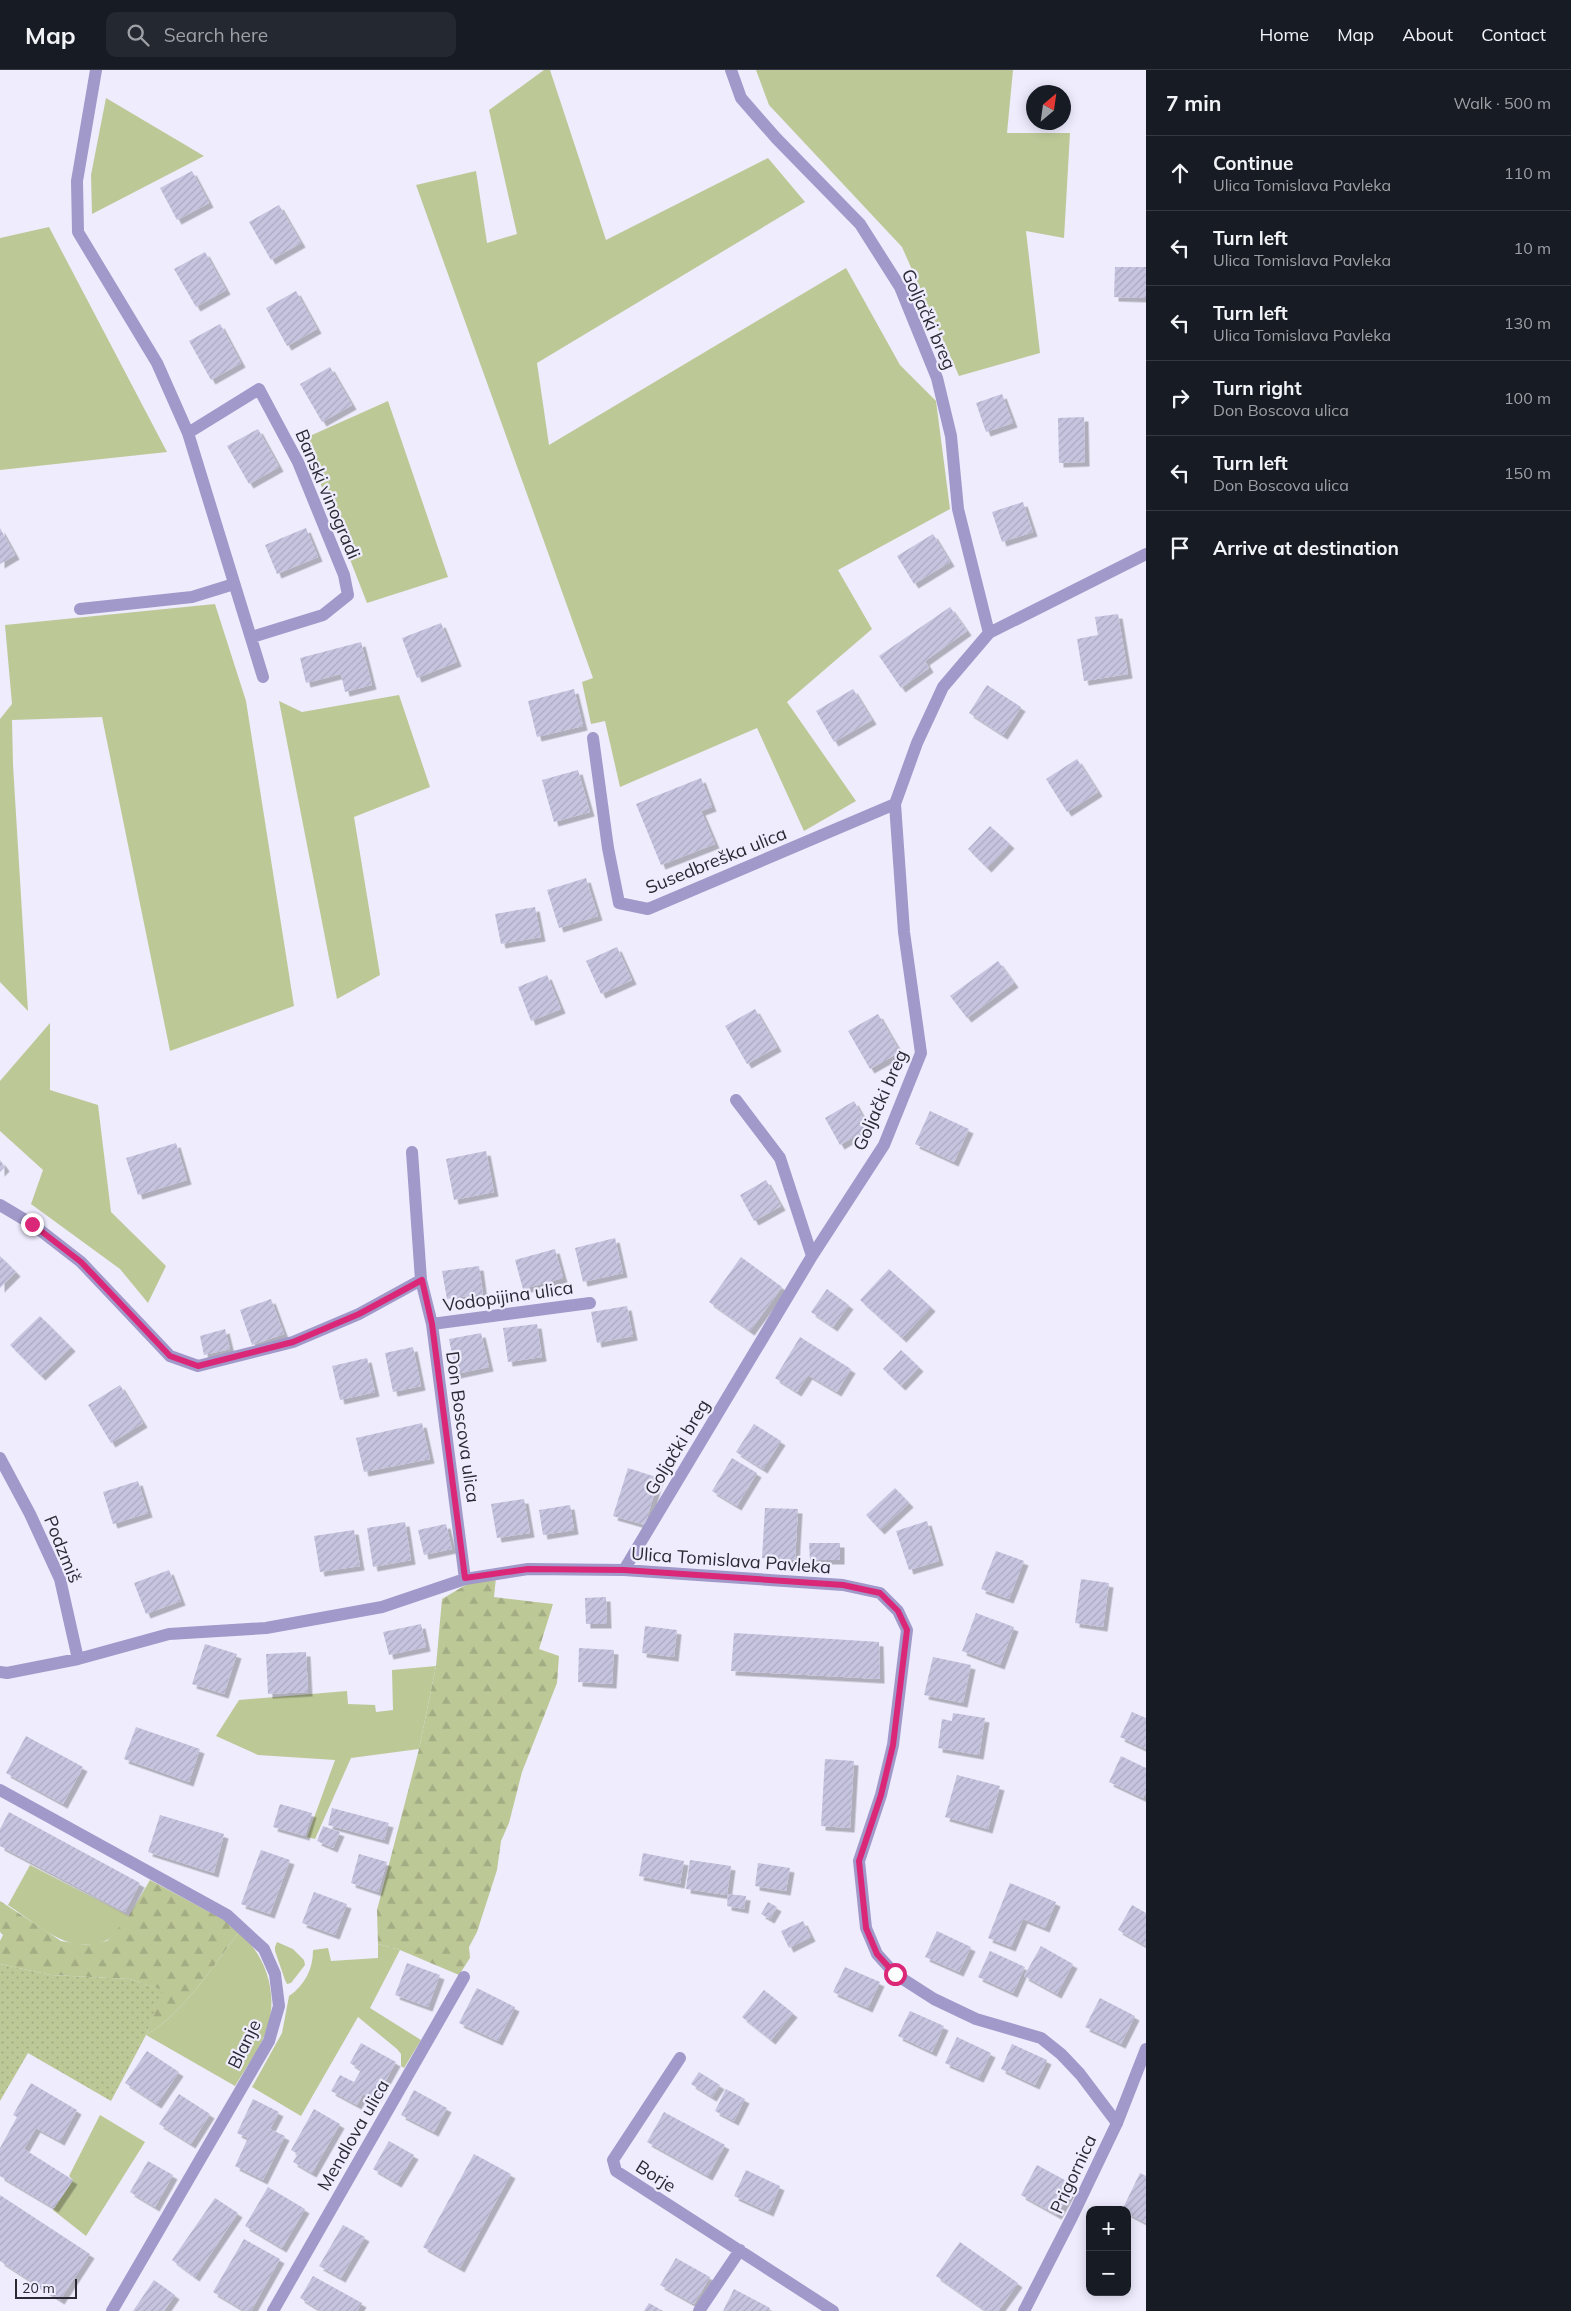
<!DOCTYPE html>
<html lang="en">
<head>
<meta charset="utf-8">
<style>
  body { margin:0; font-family:Mulish,sans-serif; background:#242831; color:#f1f3f6 }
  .controls { position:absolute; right:15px; bottom:15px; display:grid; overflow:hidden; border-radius:10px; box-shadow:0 2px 12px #0003 }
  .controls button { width:45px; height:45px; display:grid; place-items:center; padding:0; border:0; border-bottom:1px solid #363941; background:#171b24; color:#f1f3f6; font:25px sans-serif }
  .compass { position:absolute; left:1026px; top:15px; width:45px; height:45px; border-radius:50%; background:#171b24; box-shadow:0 2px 12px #0003; rotate:29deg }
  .scale { position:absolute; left:15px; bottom:12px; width:62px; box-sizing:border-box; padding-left:5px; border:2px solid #2b2a34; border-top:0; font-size:14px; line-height:18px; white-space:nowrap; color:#2b2a34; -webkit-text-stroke:4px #eeecfd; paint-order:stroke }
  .stop { position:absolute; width:15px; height:15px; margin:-11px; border:4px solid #db2777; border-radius:50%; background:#fff }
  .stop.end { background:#db2777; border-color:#fff; box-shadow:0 1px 5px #0008 }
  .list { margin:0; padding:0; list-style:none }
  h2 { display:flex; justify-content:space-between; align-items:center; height:65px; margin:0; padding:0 20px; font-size:21px }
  h2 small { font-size:16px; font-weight:400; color:#9ea1a6 }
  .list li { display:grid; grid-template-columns:32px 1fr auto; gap:15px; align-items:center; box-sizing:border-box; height:75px; padding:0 20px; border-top:1px solid #363941 }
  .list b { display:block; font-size:19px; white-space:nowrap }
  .list p { margin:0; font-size:16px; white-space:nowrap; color:#9ea1a6 }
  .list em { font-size:16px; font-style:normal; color:#9ea1a6 }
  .icon { flex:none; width:28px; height:28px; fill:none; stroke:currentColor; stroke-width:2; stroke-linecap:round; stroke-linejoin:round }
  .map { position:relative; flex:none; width:1146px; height:2241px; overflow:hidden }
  header { display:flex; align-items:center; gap:30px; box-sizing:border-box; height:70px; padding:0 25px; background:#171b24; border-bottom:1px solid #363941 }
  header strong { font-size:24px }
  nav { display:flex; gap:28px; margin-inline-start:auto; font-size:18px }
  .search { width:350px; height:45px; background:#242831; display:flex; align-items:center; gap:12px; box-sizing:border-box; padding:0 18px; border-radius:10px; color:#9ea1a6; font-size:19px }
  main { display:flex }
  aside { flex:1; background:#171b24 }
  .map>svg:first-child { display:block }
</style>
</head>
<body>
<header>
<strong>Map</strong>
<div class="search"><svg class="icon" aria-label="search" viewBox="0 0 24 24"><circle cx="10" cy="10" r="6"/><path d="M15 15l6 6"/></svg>Search here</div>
<nav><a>Home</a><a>Map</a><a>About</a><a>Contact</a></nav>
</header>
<main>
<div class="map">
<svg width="1146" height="2241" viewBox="0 0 1146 2241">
  <defs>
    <pattern id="forest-firs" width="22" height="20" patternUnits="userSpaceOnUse" patternTransform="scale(1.25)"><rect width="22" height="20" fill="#bdc897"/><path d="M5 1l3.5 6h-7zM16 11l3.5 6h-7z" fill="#a3ac83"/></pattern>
    <pattern id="park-dots" width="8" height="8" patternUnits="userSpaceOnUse" patternTransform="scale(1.25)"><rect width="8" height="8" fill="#bdc897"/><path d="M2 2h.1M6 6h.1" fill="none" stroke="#a3ac83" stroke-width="1.8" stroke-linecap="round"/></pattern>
    <pattern id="building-hatch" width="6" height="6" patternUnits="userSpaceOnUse" patternTransform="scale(1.25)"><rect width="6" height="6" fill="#c7c4e0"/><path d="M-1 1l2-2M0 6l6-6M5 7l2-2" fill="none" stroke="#aba9c1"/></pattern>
    <filter id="shadow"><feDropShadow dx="4.5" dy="4.5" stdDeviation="0" flood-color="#0004"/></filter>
  </defs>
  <rect width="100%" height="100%" fill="#eeecfd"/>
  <!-- grass -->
  <path fill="#bdc897" d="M 544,0 L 550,0 L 606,170 L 768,88 L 805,132 L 537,293 L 549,375 L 846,198 L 900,295 L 936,331 L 950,439 L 838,500 L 872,559 L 787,632 L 856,731 L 804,761 L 757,658 L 620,717 L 605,651 L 591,654 L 582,612 L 593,608 L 416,115 L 476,101 L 487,173 L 517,164 L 489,40 Z
    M 756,0 L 1013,0 L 1007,63 L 1070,63 L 1064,168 L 1026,161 L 1040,283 L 959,306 L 902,177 L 769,35 Z
    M 106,28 L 204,86 L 92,144 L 91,105 Z
    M 49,157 L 167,382 L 0,400 L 0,168 Z
    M 388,331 L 448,507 L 367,533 L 303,369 Z
    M 215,534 L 246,631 L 294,936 L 170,981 L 102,647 L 12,650 L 13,695 L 28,941 L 0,912 L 0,649 L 12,634 L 5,555 Z
    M 399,625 L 430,717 L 354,747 L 380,905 L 337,929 L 279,631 L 302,642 Z
    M 50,953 L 50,1020 L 98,1035 L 111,1142 L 166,1196 L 148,1233 L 120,1199 L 31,1134 L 43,1100 L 0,1061 L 0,1011 Z
    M 436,1596 L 419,1679 L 351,1688 L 315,1769 L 307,1767 L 335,1690 L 258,1685 L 216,1666 L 239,1630 L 347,1621 L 348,1634 L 375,1635 L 376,1642 L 393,1640 L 392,1600 Z
    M 30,1795 L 129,1846 C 123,1853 114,1868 105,1871 C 68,1886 36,1853 8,1835 Z
    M 239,1862 C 266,1885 279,1925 267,1959 C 260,1979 246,1998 235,2016 L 146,1965 C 183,1944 213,1896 239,1862 Z
    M 277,1872 L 293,1879 L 304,1890 L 305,1895 L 291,1913 L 287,1914 L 285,1910 L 275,1881 L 275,1877 Z
    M 378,1874 L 400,1880 L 370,1938 L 421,1970 L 404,1998 L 401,1996 L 401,1984 L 397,1979 L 358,1947 L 301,2046 L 252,2017 L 282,1963 L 289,1926 C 305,1915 313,1899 313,1880 L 328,1878 L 331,1891 L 378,1888 Z
    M 100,2045 L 145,2072 L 86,2166 L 53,2140 L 73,2110 L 69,2106 Z"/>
  <!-- forest -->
  <path fill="url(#forest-firs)" d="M 496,1507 L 494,1527 L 553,1534 L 539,1579 L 559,1586 L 557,1613 L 522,1702 L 509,1753 L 501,1771 L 497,1800 L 477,1862 L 469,1877 L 470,1888 L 459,1905 L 400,1880 L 378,1874 L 377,1840 L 419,1679 L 436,1596 L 442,1529 L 474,1510 Z
    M 150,1810 L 230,1853 L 239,1862 C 213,1896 183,1944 146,1965 L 162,1920 L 130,1909 L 51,1905 L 0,1894 L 0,1871 L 3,1865 L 0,1862 L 0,1831 L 61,1871 L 86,1875 L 107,1871 L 129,1846 Z"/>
  <!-- park -->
  <path fill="url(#park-dots)" d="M 0,1894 L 51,1905 L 130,1909 L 163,1920 L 146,1965 L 111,2031 L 28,1983 L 0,2031 Z"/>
  <!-- building -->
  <path fill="url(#building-hatch)" filter="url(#shadow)" d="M 192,101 L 209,133 L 177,150 L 160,118 Z
    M 279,135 L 301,173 L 271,190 L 249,152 Z
    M 205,182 L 226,220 L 196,237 L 174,199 Z
    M 1115,197 L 1146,197 L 1146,228 L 1114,227 Z
    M 296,221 L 317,259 L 287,276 L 266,238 Z
    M 220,254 L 241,293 L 211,310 L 189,271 Z
    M 330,297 L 352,335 L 322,352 L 300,314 Z
    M 1002,324 L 1013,353 L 986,362 L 976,333 Z
    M 1084,347 L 1085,392 L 1059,393 L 1058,348 Z
    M 258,359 L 279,397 L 249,414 L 227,376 Z
    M 1023,432 L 1033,462 L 1002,472 L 992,442 Z
    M 0,458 L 15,485 L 0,494 Z
    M 306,458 L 318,487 L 277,504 L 265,475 Z
    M 933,464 L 950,492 L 914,514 L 897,486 Z
    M 950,537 L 967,561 L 925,591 L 929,598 L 901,618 L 879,586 Z
    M 1118,544 L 1128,604 L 1084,611 L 1077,569 L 1098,565 L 1095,547 Z
    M 441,553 L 457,592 L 417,608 L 402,568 Z
    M 361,572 L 372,615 L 345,622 L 341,604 L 306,613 L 300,588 Z
    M 987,615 L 1021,637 L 1003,665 L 969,643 Z
    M 574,619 L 583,656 L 537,667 L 528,631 Z
    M 853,619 L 872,650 L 834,672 L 816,641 Z
    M 1077,689 L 1098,722 L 1067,742 L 1046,709 Z
    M 578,700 L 590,742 L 554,752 L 542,710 Z
    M 701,708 L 712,737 L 701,741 L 715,774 L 661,795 L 636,734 Z
    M 990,756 L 1010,774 L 987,798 L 968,779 Z
    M 586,808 L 598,846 L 559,858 L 547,820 Z
    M 535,837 L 541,867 L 501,874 L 495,844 Z
    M 617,877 L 632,910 L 601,924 L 586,891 Z
    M 998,891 L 1014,913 L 967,948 L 950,926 Z
    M 547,905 L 561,939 L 531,951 L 518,917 Z
    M 755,939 L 777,977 L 747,994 L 725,956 Z
    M 878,944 L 900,982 L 870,999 L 848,961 Z
    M 854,1031 L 869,1058 L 840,1075 L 825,1048 Z
    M 930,1041 L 969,1059 L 954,1092 L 915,1074 Z
    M 176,1073 L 187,1110 L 138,1125 L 126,1088 Z
    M 486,1081 L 494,1122 L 454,1130 L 446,1089 Z
    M 0,1090 L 5,1097 L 0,1102 Z
    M 766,1110 L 781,1136 L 754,1151 L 740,1125 Z
    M 615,1168 L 623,1203 L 583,1212 L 575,1178 Z
    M 555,1179 L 563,1208 L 523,1219 L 515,1190 Z
    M 0,1186 L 16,1202 L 0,1218 Z
    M 741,1187 L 782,1217 L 750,1261 L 709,1232 Z
    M 479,1196 L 483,1224 L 447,1229 L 442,1201 Z
    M 889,1199 L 931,1237 L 902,1268 L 860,1230 Z
    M 827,1219 L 849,1235 L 833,1257 L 811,1242 Z
    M 271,1229 L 284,1264 L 252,1275 L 240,1240 Z
    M 627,1236 L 633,1266 L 597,1273 L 591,1242 Z
    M 40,1246 L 71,1277 L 41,1306 L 10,1275 Z
    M 537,1254 L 542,1287 L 508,1292 L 503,1258 Z
    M 225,1259 L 230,1279 L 204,1285 L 200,1266 Z
    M 481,1263 L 489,1297 L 456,1304 L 449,1269 Z
    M 800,1267 L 851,1299 L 837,1322 L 808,1305 L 797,1322 L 775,1308 Z
    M 413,1277 L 421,1316 L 393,1322 L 385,1283 Z
    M 901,1280 L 919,1297 L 901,1316 L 883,1299 Z
    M 367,1288 L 375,1322 L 340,1330 L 332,1296 Z
    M 120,1315 L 143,1353 L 111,1373 L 88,1335 Z
    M 422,1353 L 430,1389 L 364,1402 L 356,1368 Z
    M 754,1354 L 781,1371 L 763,1399 L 736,1382 Z
    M 732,1388 L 757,1403 L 737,1436 L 712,1421 Z
    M 628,1398 L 659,1408 L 645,1455 L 613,1446 Z
    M 138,1411 L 148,1443 L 113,1454 L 103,1422 Z
    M 895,1418 L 909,1433 L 880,1460 L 866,1445 Z
    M 524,1429 L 530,1463 L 497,1468 L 491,1434 Z
    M 570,1435 L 574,1460 L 543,1465 L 539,1440 Z
    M 765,1438 L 798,1439 L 795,1490 L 762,1488 Z
    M 927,1451 L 939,1491 L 909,1500 L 896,1461 Z
    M 405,1452 L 411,1490 L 373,1497 L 367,1458 Z
    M 446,1454 L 452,1479 L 424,1485 L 418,1460 Z
    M 354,1460 L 360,1496 L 320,1502 L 314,1466 Z
    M 809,1473 L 840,1473 L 840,1490 L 810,1490 Z
    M 996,1481 L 1024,1491 L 1009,1529 L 981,1519 Z
    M 169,1500 L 181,1531 L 146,1544 L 134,1513 Z
    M 1081,1509 L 1109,1513 L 1103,1557 L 1075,1553 Z
    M 606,1527 L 607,1554 L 586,1554 L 585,1528 Z
    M 976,1543 L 1014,1557 L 1000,1595 L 962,1581 Z
    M 421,1554 L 426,1577 L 389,1585 L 383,1562 Z
    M 645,1556 L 677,1560 L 674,1587 L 642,1583 Z
    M 734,1563 L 879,1572 L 880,1609 L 731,1601 Z
    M 205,1574 L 237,1584 L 224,1624 L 192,1614 Z
    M 579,1578 L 614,1580 L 612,1614 L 578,1612 Z
    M 306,1582 L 308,1622 L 268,1624 L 266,1584 Z
    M 933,1587 L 971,1595 L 963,1633 L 924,1625 Z
    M 1132,1642 L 1146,1648 L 1146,1679 L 1120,1667 Z
    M 953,1643 L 985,1648 L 979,1685 L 938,1678 L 942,1649 L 952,1651 Z
    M 136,1657 L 200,1679 L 189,1712 L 124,1689 Z
    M 26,1666 L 83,1697 L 63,1734 L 6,1703 Z
    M 1121,1686 L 1146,1698 L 1146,1722 L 1143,1728 L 1109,1712 Z
    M 825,1689 L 854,1691 L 850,1758 L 821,1756 Z
    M 957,1705 L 1000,1716 L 988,1759 L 945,1747 Z
    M 280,1734 L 312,1743 L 305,1766 L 273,1757 Z
    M 332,1738 L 389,1753 L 384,1770 L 328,1755 Z
    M 9,1742 L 140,1813 L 125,1842 L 0,1776 L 0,1759 Z
    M 160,1745 L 224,1764 L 214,1803 L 148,1782 Z
    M 323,1756 L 340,1762 L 333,1778 L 317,1771 Z
    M 261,1780 L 290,1790 L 270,1844 L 241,1834 Z
    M 643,1783 L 684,1791 L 680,1814 L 639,1806 Z
    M 359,1784 L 387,1792 L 378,1822 L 351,1813 Z
    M 690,1790 L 731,1796 L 727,1825 L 686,1819 Z
    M 758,1793 L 790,1798 L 786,1821 L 755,1816 Z
    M 1010,1813 L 1056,1832 L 1045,1858 L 1023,1849 L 1011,1877 L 988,1868 Z
    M 314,1822 L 347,1834 L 335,1865 L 302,1853 Z
    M 728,1824 L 746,1826 L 744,1839 L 727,1836 Z
    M 768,1832 L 777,1837 L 770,1849 L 761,1844 Z
    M 1132,1835 L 1146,1843 L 1146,1876 L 1118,1860 Z
    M 803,1851 L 811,1867 L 789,1878 L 781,1861 Z
    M 937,1861 L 971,1877 L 959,1902 L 925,1887 Z
    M 1041,1876 L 1073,1894 L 1057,1924 L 1024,1906 Z
    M 990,1881 L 1025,1897 L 1013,1923 L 978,1907 Z
    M 407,1893 L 440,1905 L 428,1937 L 395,1925 Z
    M 845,1897 L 880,1912 L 868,1938 L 833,1922 Z
    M 477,1918 L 515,1937 L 498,1971 L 459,1953 Z
    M 764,1920 L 793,1943 L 771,1970 L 742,1947 Z
    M 1100,1928 L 1135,1946 L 1121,1974 L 1085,1957 Z
    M 910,1941 L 944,1956 L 932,1982 L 898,1966 Z
    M 957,1967 L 991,1983 L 979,2008 L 945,1993 Z
    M 361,1973 L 396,1992 L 375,2030 L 363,2024 L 357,2035 L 331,2021 L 340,2005 L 354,2012 L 361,2000 L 350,1993 Z
    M 1012,1974 L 1047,1990 L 1035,2015 L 1001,1999 Z
    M 147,1981 L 179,2002 L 157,2034 L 125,2013 Z
    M 699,2002 L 720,2015 L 712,2027 L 691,2014 Z
    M 31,2013 L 77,2040 L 60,2071 L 36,2058 L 24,2079 L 73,2110 L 54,2138 L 0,2106 L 0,2078 L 17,2047 L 13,2045 Z
    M 726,2019 L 745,2029 L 734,2051 L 715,2041 Z
    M 414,2020 L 447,2038 L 434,2062 L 401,2045 Z
    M 179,2024 L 210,2044 L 191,2074 L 159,2054 Z
    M 253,2029 L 279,2042 L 270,2059 L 285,2066 L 263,2110 L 235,2096 L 248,2068 L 237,2063 Z
    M 314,2039 L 340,2054 L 312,2103 L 293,2092 L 298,2084 L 291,2080 Z
    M 664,2042 L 725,2075 L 708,2106 L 647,2072 Z
    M 389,2071 L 414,2085 L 397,2113 L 373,2099 Z
    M 474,2084 L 511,2104 L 460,2198 L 423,2177 Z
    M 148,2091 L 173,2105 L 155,2137 L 130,2122 Z
    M 1037,2095 L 1074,2115 L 1057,2145 L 1021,2125 Z
    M 746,2100 L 780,2116 L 769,2142 L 734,2126 Z
    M 1140,2103 L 1146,2106 L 1146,2153 L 1127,2143 L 1127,2140 L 1122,2140 Z
    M 268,2117 L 305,2139 L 282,2178 L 245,2156 Z
    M 0,2125 L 90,2184 L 60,2230 L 0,2191 Z
    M 215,2128 L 238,2143 L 195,2207 L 172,2190 Z
    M 343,2155 L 365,2167 L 341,2208 L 319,2196 Z
    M 244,2169 L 280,2189 L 251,2241 L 245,2241 L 213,2222 Z
    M 960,2172 L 1018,2213 L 998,2241 L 986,2241 L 936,2206 Z
    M 676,2188 L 710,2207 L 694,2234 L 660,2215 Z
    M 313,2206 L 362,2233 L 357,2241 L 321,2241 L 300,2228 Z
    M 154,2210 L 175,2225 L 164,2241 L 133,2241 Z
    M 734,2219 L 770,2238 L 768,2241 L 723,2241 Z
    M 649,2233 L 663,2241 L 644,2241 Z"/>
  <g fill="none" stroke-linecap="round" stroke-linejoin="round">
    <!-- minor -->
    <path stroke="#a099ca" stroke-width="12" d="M 96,0 L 77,111 L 78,162 L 157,293 L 188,363 L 263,607
      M 731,0 L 741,28 L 776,68 L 860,154 L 900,217 L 937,308 L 951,366 L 958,439 L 989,563
      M 188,363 L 259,319 L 298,392 L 344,505 L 348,525 L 323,545 L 252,567
      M 80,539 L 192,527 L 234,514
      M 593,668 L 608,778 L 619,833 L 648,839 L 895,734
      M 736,1030 L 780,1088 L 812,1186
      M 412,1082 L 421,1210 L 432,1254 L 465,1509
      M 0,1135 L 32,1154 L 81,1192 L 170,1286 L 198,1296 L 293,1272 L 359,1244 L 421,1210
      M 432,1254 L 590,1233
      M 0,1388 L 30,1444 L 60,1509 L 78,1589
      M 624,1500 L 812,1186 L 884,1075 L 921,983 L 904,862 L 895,734 L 917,673 L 943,617 L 989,563 L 1146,484
      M 0,1602 L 7,1603 L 78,1589 L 169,1564 L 266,1558 L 382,1537 L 465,1509 L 528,1499 L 624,1500 L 843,1515 L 880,1523 L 898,1541 L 907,1560 L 893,1675 L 881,1725 L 859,1791 L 866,1858 L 877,1884 L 895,1904 L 934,1929 L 976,1949 L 1041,1968 L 1061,1984 L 1080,2004 L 1117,2053
      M 0,1720 L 227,1845 L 264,1879 L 275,1904 L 279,1936 L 269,1971 L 112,2241
      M 680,1988 L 613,2090 L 616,2101 L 833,2241
      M 273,2241 L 464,1907
      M 699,2241 L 740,2180"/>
    <!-- tertiary -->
    <path stroke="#a099ca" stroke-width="12" d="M 1024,2241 L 1072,2147 L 1117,2053 L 1146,1979"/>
  </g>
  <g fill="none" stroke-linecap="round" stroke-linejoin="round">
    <!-- route -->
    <path stroke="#db2777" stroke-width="6" d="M 32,1154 L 81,1192 L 170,1286 L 198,1296 L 293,1272 L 359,1244 L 422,1210 L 432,1254 L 465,1508 L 528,1499 L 624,1500 L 843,1515 L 880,1523 L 898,1541 L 907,1560 L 893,1675 L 881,1725 L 859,1791 L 866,1858 L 877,1884 L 895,1904"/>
  </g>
  <g text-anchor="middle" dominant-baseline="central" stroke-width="4.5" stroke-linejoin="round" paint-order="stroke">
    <!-- street labels -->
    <g font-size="18" fill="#2b2a34" stroke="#eeecfd">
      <text transform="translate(929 249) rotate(66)">Goljački breg</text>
      <text transform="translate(328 424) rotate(67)">Banski vinogradi</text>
      <text transform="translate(716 790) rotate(-22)">Susedbreška ulica</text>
      <text transform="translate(880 1030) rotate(-66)">Goljački breg</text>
      <text transform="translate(508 1226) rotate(-8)">Vodopijina ulica</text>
      <text transform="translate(463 1357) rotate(82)">Don Boscova ulica</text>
      <text transform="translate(677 1377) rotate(-59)">Goljački breg</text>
      <text transform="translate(63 1479) rotate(68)">Podzmiš</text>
      <text transform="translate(731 1490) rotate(4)">Ulica Tomislava Pavleka</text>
      <text transform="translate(244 1974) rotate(-64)">Blanje</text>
      <text transform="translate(353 2065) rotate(-60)">Mendlova ulica</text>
      <text transform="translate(1073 2104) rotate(-65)">Prigornica</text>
      <text transform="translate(656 2106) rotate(32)">Borje</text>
    </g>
  </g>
</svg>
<div class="controls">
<button>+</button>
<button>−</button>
</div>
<svg class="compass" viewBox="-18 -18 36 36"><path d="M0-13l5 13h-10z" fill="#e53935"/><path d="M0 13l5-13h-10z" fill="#9ea1a6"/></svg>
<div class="scale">20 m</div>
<div class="stop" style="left:895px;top:1904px"></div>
<div class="stop end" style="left:32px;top:1154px"></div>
</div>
<aside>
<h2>7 min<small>Walk · 500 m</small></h2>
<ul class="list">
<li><svg class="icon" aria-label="ahead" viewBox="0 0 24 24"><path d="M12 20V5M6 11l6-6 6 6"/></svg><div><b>Continue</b><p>Ulica Tomislava Pavleka</p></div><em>110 m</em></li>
<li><svg class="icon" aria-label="left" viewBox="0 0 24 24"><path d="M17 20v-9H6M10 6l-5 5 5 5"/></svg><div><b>Turn left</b><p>Ulica Tomislava Pavleka</p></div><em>10 m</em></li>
<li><svg class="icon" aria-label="left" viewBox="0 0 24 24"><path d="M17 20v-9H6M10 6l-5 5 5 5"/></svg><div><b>Turn left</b><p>Ulica Tomislava Pavleka</p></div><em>130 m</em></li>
<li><svg class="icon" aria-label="right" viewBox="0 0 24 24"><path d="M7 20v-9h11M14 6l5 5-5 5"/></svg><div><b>Turn right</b><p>Don Boscova ulica</p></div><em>100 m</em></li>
<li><svg class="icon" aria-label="left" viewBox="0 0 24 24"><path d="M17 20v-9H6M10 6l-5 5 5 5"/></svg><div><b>Turn left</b><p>Don Boscova ulica</p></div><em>150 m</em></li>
<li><svg class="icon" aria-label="arrive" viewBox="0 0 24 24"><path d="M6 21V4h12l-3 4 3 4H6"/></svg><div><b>Arrive at destination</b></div></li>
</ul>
</aside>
</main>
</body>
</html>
